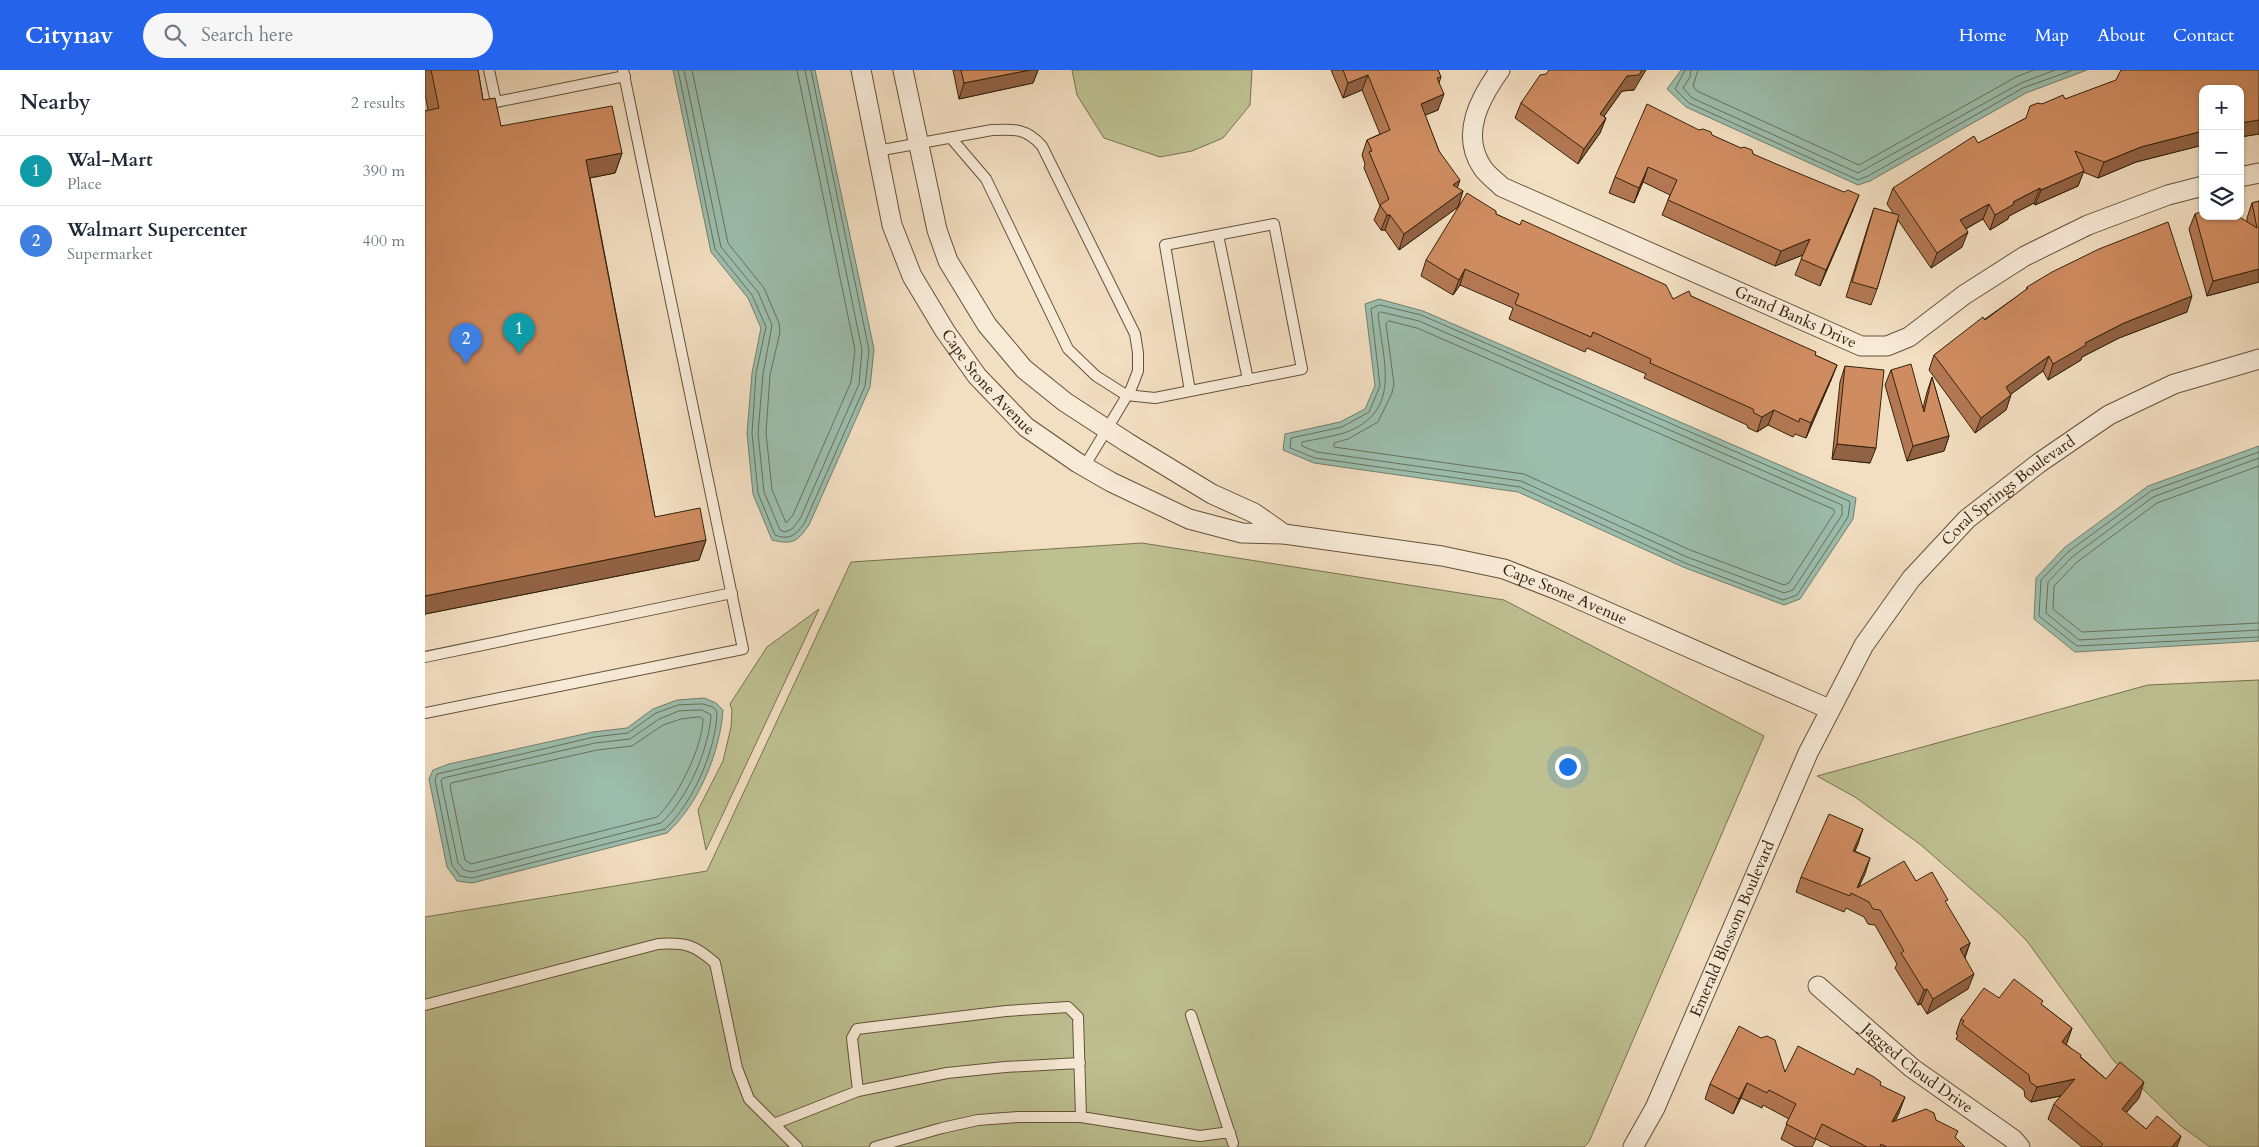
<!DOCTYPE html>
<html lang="en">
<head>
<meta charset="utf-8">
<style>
  body { margin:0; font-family:Cardo,serif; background:#f6f6f7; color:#1f2937 }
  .controls { position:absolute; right:15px; top:15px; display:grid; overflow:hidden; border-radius:10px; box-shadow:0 1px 4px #0004 }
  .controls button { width:45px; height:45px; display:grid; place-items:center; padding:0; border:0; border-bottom:1px solid #e0e1e3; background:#fff; color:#1f2937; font:25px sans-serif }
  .you { position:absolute; left:1142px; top:696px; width:18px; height:18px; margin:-12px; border:4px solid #fff; border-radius:50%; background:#1a73e8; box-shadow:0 0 0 8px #1a73e833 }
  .badge { display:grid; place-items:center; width:32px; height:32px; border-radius:50%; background:#2563eb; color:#fff; font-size:16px; font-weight:700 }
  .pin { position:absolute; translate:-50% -41px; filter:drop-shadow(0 1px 2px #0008) }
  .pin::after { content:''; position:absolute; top:26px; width:18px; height:15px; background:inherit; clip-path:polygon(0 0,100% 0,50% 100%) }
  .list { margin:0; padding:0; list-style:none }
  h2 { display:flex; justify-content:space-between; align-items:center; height:65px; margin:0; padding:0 20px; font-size:21px }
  h2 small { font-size:16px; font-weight:400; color:#747a83 }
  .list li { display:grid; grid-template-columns:32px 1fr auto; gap:15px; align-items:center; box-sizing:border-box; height:70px; padding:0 20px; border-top:1px solid #e0e1e3 }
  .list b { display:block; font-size:19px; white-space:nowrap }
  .list p { margin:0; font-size:16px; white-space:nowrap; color:#747a83 }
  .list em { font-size:16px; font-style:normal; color:#747a83 }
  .icon { flex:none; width:28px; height:28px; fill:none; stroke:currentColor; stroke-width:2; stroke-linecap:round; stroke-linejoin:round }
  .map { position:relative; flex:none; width:1834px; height:1077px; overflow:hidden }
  header { display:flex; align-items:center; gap:30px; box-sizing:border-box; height:70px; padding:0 25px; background:#2563eb; color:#fff }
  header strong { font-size:24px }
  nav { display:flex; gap:28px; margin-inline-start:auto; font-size:18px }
  .search { width:350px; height:45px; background:#f6f6f7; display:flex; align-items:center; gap:12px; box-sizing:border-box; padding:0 18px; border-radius:28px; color:#747a83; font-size:19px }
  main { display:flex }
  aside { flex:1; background:#fff }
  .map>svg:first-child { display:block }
</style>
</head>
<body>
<header>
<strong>Citynav</strong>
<div class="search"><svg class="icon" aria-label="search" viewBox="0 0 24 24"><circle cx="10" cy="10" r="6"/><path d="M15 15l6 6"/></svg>Search here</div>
<nav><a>Home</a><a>Map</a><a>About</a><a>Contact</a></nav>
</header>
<main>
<aside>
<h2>Nearby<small>2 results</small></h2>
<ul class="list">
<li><span class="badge" style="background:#0f9aa8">1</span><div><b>Wal-Mart</b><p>Place</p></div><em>390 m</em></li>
<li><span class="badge" style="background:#3f7fe0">2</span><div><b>Walmart Supercenter</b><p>Supermarket</p></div><em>400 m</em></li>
</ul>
</aside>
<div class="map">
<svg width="1834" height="1077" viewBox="0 0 1834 1077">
  <rect width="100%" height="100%" fill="#f2dec1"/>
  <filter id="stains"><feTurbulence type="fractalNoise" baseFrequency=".004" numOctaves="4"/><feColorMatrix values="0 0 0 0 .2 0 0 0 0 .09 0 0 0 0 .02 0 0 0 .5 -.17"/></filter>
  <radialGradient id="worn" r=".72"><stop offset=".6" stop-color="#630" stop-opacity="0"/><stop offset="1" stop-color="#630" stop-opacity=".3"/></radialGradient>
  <!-- green -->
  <path fill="#bdc091" stroke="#78724e" d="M 647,0 L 827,0 L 825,35 L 798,68 L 767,81 L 735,87 L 679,68 L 652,25 Z
    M 717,473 L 1079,530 L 1339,666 L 1164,1072 L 1159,1077 L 0,1077 L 0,847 L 282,801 L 426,492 Z
    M 394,539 L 281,780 L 273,740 L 298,691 L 306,657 L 307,640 L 305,634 L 342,577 Z
    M 1834,610 L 1834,1077 L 1785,1077 L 1756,1056 L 1689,991 L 1602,871 L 1577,846 L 1496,775 L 1430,727 L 1392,706 L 1723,615 Z"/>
  <!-- water -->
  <path fill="#9cbdad" stroke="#727f6c" d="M 248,0 L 390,0 L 449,279 L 445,317 L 384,455 C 372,472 368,475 347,470 L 328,424 L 322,363 L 327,303 L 336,258 L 323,228 L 286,182 Z
    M 1256,0 L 1662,0 L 1601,23 L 1445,111 L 1433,115 L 1261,37 L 1242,19 Z
    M 954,229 L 998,241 L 1431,428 L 1428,449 L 1375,529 L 1359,535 L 1258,497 L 1093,422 L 889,393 L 858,380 L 860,364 L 915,352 L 940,339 L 950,316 L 940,234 Z
    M 1834,376 L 1834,571 L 1650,582 L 1609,549 L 1611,508 L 1639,478 L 1723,416 Z
    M 279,628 L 291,633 L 298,640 C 295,682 274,734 242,763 L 47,813 L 32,811 L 22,797 L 4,709 L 8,700 L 24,694 L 168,662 L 202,658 L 228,639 L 252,630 Z"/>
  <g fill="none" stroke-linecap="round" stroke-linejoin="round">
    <!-- shore -->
    <path stroke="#68705c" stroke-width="1" d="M 253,0 L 290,179 L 327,225 L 341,257 L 331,303 L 327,363 L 333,423 L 350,465 C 365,471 372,464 380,452 L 440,316 L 444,280 L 386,0
      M 259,0 L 296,177 L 333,222 L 347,255 L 338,304 L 333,363 L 339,422 L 355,460 L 360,462 L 367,459 L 375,449 L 434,314 L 437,280 L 380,0
      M 267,0 L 303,173 L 339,218 L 354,253 L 355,262 L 345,305 L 341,363 L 347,420 L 361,453 L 368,445 L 426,312 L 430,280 L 372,0
      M 1260,0 L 1250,19 L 1264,33 L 1433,110 L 1443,106 L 1598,18 L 1648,0
      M 1266,0 L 1265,7 L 1258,18 L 1267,28 L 1433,103 L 1596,13 L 1630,0
      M 1273,0 L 1268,16 L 1272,21 L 1434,95 L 1591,7 L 1609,0
      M 955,235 L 996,245 L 1424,431 L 1425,433 L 1423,447 L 1372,525 L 1358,530 L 1260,493 L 1095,417 L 890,388 L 865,378 L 866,368 L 917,357 L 944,342 L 955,316 L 946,239 Z
      M 956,242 L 994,251 L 1417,435 L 1417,445 L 1368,520 L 1359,523 L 1262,487 L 1096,411 L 892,382 L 877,376 L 877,372 C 891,369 906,367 919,363 C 978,342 958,292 953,244 Z
      M 964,251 L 992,258 L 1408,439 L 1410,442 L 1364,513 L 1359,515 L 1265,480 L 1099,404 L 909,377 L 909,373 L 923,369 L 953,352 L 967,323 L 969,314 L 961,254 Z
      M 1834,382 L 1726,421 L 1643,482 L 1616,510 L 1614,546 L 1652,576 L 1834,567
      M 1834,388 L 1728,427 L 1647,487 L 1623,512 L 1621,543 L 1654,570 L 1834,560
      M 1834,396 L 1732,433 L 1652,492 L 1629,516 L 1628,539 L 1657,562 L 1834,553
      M 278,634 L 288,637 L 292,642 C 291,680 268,733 240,759 L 47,808 L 35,806 L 27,795 L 10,710 L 12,704 L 169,667 L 203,663 L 231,643 L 253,635 Z
      M 277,640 L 286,645 C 284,679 262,730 236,753 L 47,802 L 39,800 L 33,793 L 16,711 L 18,708 L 170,673 L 205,669 L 234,649 L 254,641 Z
      M 275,647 L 278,649 C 278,676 252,729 232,747 L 46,794 L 40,790 L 25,716 L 26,713 L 172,680 L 207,676 L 238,655 L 256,649 Z"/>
    <defs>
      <path id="service" d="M 64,0 L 71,32 L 200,6
        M 526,68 L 561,109 L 643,279 L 671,306 L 701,325 L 730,328 L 877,299 L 849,154 L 740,175 L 765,321
        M 452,81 L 567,60 C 589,59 601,58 617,76 L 710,264 L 713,283 L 713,301 L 706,319 L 659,397
        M 793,165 L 823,310
        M 0,587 L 307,523
        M 0,643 L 318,579 L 198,0
        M 0,935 L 233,874 C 260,872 270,875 290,893 L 312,998 L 324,1029 L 372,1077
        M 766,945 L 808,1073
        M 655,993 L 580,997 L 522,1003 L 433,1021 L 427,968 L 432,959 L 581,941 L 643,937 L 653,947 L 656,1047
        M 349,1054 L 433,1021
        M 450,1077 L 517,1058 L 553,1050 L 594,1047 L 656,1047 L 775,1066 L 805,1062"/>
      <g id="minor">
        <path id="s1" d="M 436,0 L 467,155 L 487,206 L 520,261 L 552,306 L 601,357 L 653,393 L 686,412 L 764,449 L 817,463 L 859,464 L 1017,486 L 1079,499 L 1135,521 L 1404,639"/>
        <path d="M 478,0 L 512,160 L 523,191 L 562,255 L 599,299 L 640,332 L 703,373 L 787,424 L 829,443 L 859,464"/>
        <path id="s2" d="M 1075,0 C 1055,28 1035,64 1057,97 C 1062,105 1071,111 1077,117 L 1436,276 L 1462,276 L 1484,267 L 1539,225 L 1600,186 L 1663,155 L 1743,125 L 1778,116"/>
        <path d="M 1815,107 L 1834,103"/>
        <path id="s3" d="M 1393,916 L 1487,998 L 1588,1069 L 1595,1077"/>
        <path id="s4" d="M 1208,1077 L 1230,1038 L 1383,683 L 1439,575 L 1486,509 L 1542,449 L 1614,393 L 1684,345 L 1749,314 L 1834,289"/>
      </g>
    </defs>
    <!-- service casing -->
    <use href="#service" stroke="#645238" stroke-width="12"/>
    <!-- minor casing -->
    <use href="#minor" stroke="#645238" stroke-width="21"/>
    <!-- service -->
    <use href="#service" stroke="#f7ead7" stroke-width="10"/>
    <!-- minor -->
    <use href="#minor" stroke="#f7ead7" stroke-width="19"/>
  </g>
  <!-- wall -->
  <path fill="#b37853" stroke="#34230a" d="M 0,0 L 53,0 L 58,30 L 76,56 L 197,83 L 190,103 L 165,108 L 230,447 L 281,470 L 274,490 L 0,544 L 0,41 L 3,40 L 0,24 Z
    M 528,0 L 613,0 L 608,13 L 534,29 Z
    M 906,0 L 1013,0 L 1016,7 L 1014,13 L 1013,40 L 1000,45 L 1014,81 L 1032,118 L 1038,121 L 1033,137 L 974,180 L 960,160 L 956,160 L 949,150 L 955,136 L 939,98 L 940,94 L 937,85 L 942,70 L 955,64 L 937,20 L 918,28 Z
    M 1834,0 L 1834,64 L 1815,67 L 1815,19 L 1778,19 L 1778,75 L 1711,92 L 1673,108 L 1658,102 L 1653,116 L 1610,135 L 1609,133 L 1584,146 L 1583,149 L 1565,160 L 1558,149 L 1541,159 L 1537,177 L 1506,198 L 1473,150 L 1452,219 L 1446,235 L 1421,227 L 1444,153 L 1449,138 L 1469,144 L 1462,134 L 1468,118 L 1601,48 L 1617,34 L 1640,29 Z
    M 1121,4 L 1209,20 L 1197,21 L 1179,46 L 1181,48 L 1175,63 L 1153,94 L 1090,48 L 1096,33 Z
    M 1274,60 L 1328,84 L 1428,140 L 1395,216 L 1370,205 L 1378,185 L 1350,196 L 1237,145 L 1245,125 L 1218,112 L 1209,133 L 1184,123 L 1190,107 Z
    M 1834,131 L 1834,212 L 1782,226 L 1764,159 L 1770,144 L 1822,152 L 1822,148 L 1827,133 Z
    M 1071,144 L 1248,229 L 1266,226 L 1390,285 L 1412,295 L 1406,310 L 1381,368 L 1370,364 L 1368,367 L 1343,355 L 1332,362 L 1323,358 L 1322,355 L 1219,308 L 1221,304 L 1162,278 L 1160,282 L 1084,249 L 1088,238 L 1035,215 L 1028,225 L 996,206 L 1001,190 Z
    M 1602,217 L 1762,242 L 1694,268 L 1657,287 L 1656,290 L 1623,310 L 1618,301 L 1586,324 L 1581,340 L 1550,363 L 1504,300 L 1509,285 L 1601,220 Z
    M 1420,296 L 1445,393 L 1407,389 L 1415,312 Z
    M 1466,300 L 1498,338 L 1502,322 L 1507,307 L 1524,366 L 1519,381 L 1482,391 L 1460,315 Z
    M 1433,774 L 1430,781 L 1445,788 L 1434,817 L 1491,811 L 1521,834 L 1545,873 L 1540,888 L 1543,919 L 1502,944 L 1496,934 L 1493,935 L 1470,898 L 1472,894 L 1450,855 L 1443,854 L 1439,847 L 1421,838 L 1419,842 L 1371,822 L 1376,807 Z
    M 1574,928 L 1617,935 L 1647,958 L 1641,974 L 1681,1009 L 1714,1028 L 1701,1043 L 1721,1059 L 1752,1077 L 1657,1077 L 1623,1049 L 1629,1034 L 1636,1026 L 1606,1032 L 1600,1027 L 1599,1020 L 1531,969 L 1533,965 L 1531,964 L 1536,949 Z
    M 1360,1002 L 1429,1005 L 1455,1015 L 1474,1043 L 1470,1051 L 1511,1050 L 1540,1077 L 1407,1077 L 1391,1069 L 1387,1077 L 1371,1077 L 1356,1069 L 1364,1049 L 1338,1035 L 1337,1038 L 1316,1028 L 1308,1044 L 1280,1029 L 1285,1014 Z"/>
  <!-- shaded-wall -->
  <path fill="#926244" stroke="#34230a" d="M 605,0 L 613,0 L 608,13 L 534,29 L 539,13 Z
    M 1217,0 L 1221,0 L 1209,20 L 1197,21 L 1170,59 L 1175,44 L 1202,6 Z
    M 943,5 L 937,20 L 918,28 L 923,13 Z
    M 1019,24 L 1013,40 L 991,49 L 996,34 Z
    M 1181,48 L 1175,63 L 1153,94 L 1159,79 Z
    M 1834,50 L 1834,64 L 1815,67 L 1815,53 Z
    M 1778,61 L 1778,75 L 1711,92 L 1673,108 L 1679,92 L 1716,77 Z
    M 197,83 L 190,103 L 154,110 L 161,90 Z
    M 1223,97 L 1218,112 L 1209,133 L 1214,118 Z
    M 1659,101 L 1653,116 L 1610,135 L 1616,120 Z
    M 1035,110 L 1030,125 L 1028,115 Z
    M 1615,118 L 1609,133 L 1584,146 L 1583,149 L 1565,160 L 1570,145 L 1588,132 Z
    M 1038,121 L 1033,137 L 974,180 L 979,164 Z
    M 1434,125 L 1428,140 L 1395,216 L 1401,200 Z
    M 1564,134 L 1558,149 L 1529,165 L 1535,150 Z
    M 962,145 L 965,145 L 960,160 L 956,160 Z
    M 1543,162 L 1537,177 L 1506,198 L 1512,183 Z
    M 1385,169 L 1380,184 L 1350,196 L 1356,181 Z
    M 1040,199 L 1035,215 L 1028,225 L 1034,210 Z
    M 1834,199 L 1834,212 L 1782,226 L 1788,211 Z
    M 1767,226 L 1762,242 L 1694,268 L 1657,287 L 1656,290 L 1623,310 L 1628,294 L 1660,273 L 1699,253 Z
    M 1624,286 L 1618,301 L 1575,332 L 1581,317 Z
    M 1412,295 L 1406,310 L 1381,368 L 1386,353 Z
    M 1586,325 L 1581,340 L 1550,363 L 1556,348 Z
    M 1349,340 L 1343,355 L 1332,362 L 1337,347 Z
    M 1524,366 L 1519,381 L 1482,391 L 1488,376 Z
    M 1412,374 L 1451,378 L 1445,393 L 1407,389 Z
    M 281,470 L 274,490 L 0,544 L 0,526 Z
    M 1438,759 L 1433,774 L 1423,796 L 1428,781 Z
    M 1445,788 L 1440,804 L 1430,825 L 1432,818 Z
    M 1545,873 L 1539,888 L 1535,879 Z
    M 1549,904 L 1543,919 L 1502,944 L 1508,929 Z
    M 1502,919 L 1496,934 L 1493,935 L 1499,920 Z
    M 1647,958 L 1642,973 L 1632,987 L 1637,972 Z
    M 1650,1009 L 1644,1024 L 1606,1032 L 1612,1017 Z
    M 1719,1012 L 1714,1028 L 1691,1054 L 1697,1039 Z
    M 1322,1013 L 1316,1028 L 1308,1044 L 1314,1029 Z
    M 1480,1027 L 1474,1043 L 1462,1067 L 1467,1052 Z
    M 1756,1066 L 1752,1077 L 1747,1077 Z"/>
  <!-- building -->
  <path fill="#d08c61" stroke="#34230a" d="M 6,0 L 53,0 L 58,30 L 70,28 L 76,56 L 187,36 L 197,83 L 161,90 L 230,447 L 275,438 L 281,470 L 0,526 L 0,41 L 14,38 Z
    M 536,0 L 605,0 L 539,13 Z
    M 918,0 L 1013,0 L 1016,7 L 1012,8 L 1019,24 L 996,34 L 1014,81 L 1035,110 L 1028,115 L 1038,121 L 979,164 L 965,145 L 962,145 L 955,135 L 964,129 L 944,82 L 947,81 L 942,70 L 965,60 L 943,5 L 923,13 Z
    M 1124,0 L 1217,0 L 1214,5 L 1202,6 L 1175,44 L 1181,48 L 1159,79 L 1096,33 L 1115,5 L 1121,4 Z
    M 1696,0 L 1834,0 L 1834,50 L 1815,53 L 1815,19 L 1778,19 L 1778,61 L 1716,77 L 1679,92 L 1650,81 L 1659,101 L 1616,120 L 1615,118 L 1588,132 L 1589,134 L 1570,145 L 1564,134 L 1535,150 L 1543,162 L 1512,183 L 1468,118 L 1549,66 L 1553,73 L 1601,48 L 1605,36 L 1613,33 L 1617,34 L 1638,25 L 1640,29 L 1691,10 Z
    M 1222,34 L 1274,60 L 1278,59 L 1286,62 L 1287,65 L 1316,78 L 1319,77 L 1327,80 L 1328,84 L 1356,96 L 1419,122 L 1423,120 L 1434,125 L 1401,200 L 1376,189 L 1385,169 L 1356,181 L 1243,130 L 1252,110 L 1223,97 L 1214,118 L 1190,107 Z
    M 1042,123 L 1071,141 L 1071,144 L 1095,155 L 1097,150 L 1241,215 L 1248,229 L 1264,221 L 1266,226 L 1391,282 L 1390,285 L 1412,295 L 1386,353 L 1375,348 L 1374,352 L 1349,340 L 1337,347 L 1329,343 L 1328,339 L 1225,293 L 1226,289 L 1168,262 L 1166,267 L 1090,234 L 1094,224 L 1040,199 L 1034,210 L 1001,190 Z
    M 1834,131 L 1834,199 L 1788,211 L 1770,144 L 1778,141 L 1778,146 L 1813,146 L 1832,158 L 1827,133 Z
    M 1449,138 L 1474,145 L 1452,219 L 1427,212 Z
    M 1743,152 L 1767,226 L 1699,253 L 1660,273 L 1661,275 L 1628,294 L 1624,286 L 1581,317 L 1586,325 L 1556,348 L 1509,285 L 1558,247 L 1560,250 L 1603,218 L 1602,217 L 1627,202 L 1674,179 Z
    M 1486,294 L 1499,342 L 1507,307 L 1524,366 L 1488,376 L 1466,300 Z
    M 1420,296 L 1459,300 L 1451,378 L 1412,374 Z
    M 1404,744 L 1438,759 L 1428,781 L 1445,788 L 1432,818 L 1479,791 L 1491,811 L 1507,802 L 1523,830 L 1520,831 L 1545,873 L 1535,879 L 1549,904 L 1508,929 L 1502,919 L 1499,920 L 1476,883 L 1479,881 L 1455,840 L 1448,839 L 1444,832 L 1426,823 L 1425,826 L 1376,807 Z
    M 1589,909 L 1618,931 L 1616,934 L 1647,958 L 1637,972 L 1656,985 L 1655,987 L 1681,1009 L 1695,992 L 1719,1012 L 1697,1039 L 1721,1059 L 1732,1046 L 1756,1066 L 1747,1077 L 1675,1077 L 1678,1074 L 1629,1034 L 1650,1009 L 1612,1017 L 1605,1012 L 1604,1005 L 1537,954 L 1539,951 L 1536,949 L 1559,918 L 1574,928 Z
    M 1314,956 L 1336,968 L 1342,966 L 1350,970 L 1360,1002 L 1373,976 L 1429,1005 L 1432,998 L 1449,1007 L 1456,1012 L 1455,1015 L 1480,1027 L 1467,1052 L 1501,1039 L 1509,1043 L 1511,1050 L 1533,1061 L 1530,1067 L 1540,1077 L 1462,1077 L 1456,1074 L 1455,1077 L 1442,1077 L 1397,1054 L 1390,1069 L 1361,1054 L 1371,1034 L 1344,1020 L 1342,1023 L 1322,1013 L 1314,1029 L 1285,1014 Z"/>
  <g text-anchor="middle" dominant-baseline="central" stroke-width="4" stroke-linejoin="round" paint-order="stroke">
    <!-- street labels -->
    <g font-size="16" fill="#34230a" stroke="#f7ead7">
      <text stroke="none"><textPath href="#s2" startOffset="455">Grand Banks Drive</textPath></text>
      <text stroke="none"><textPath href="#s1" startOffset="344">Cape Stone Avenue</textPath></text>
      <text stroke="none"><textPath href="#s4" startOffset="766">Coral Springs Boulevard</textPath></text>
      <text stroke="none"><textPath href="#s1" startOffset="976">Cape Stone Avenue</textPath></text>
      <text stroke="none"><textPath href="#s4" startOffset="240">Emerald Blossom Boulevard</textPath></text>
      <text stroke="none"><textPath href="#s3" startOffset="129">Jagged Cloud Drive</textPath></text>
    </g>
  </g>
  <rect width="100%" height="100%" filter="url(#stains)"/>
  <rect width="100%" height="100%" fill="url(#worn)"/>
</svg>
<div class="controls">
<button>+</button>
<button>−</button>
<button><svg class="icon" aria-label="layers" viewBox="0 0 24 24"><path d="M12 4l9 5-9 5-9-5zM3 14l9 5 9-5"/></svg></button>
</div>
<div class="you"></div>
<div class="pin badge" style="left:94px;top:284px;background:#0f9aa8">1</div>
<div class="pin badge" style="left:41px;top:294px;background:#3f7fe0">2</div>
</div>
</main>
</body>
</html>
